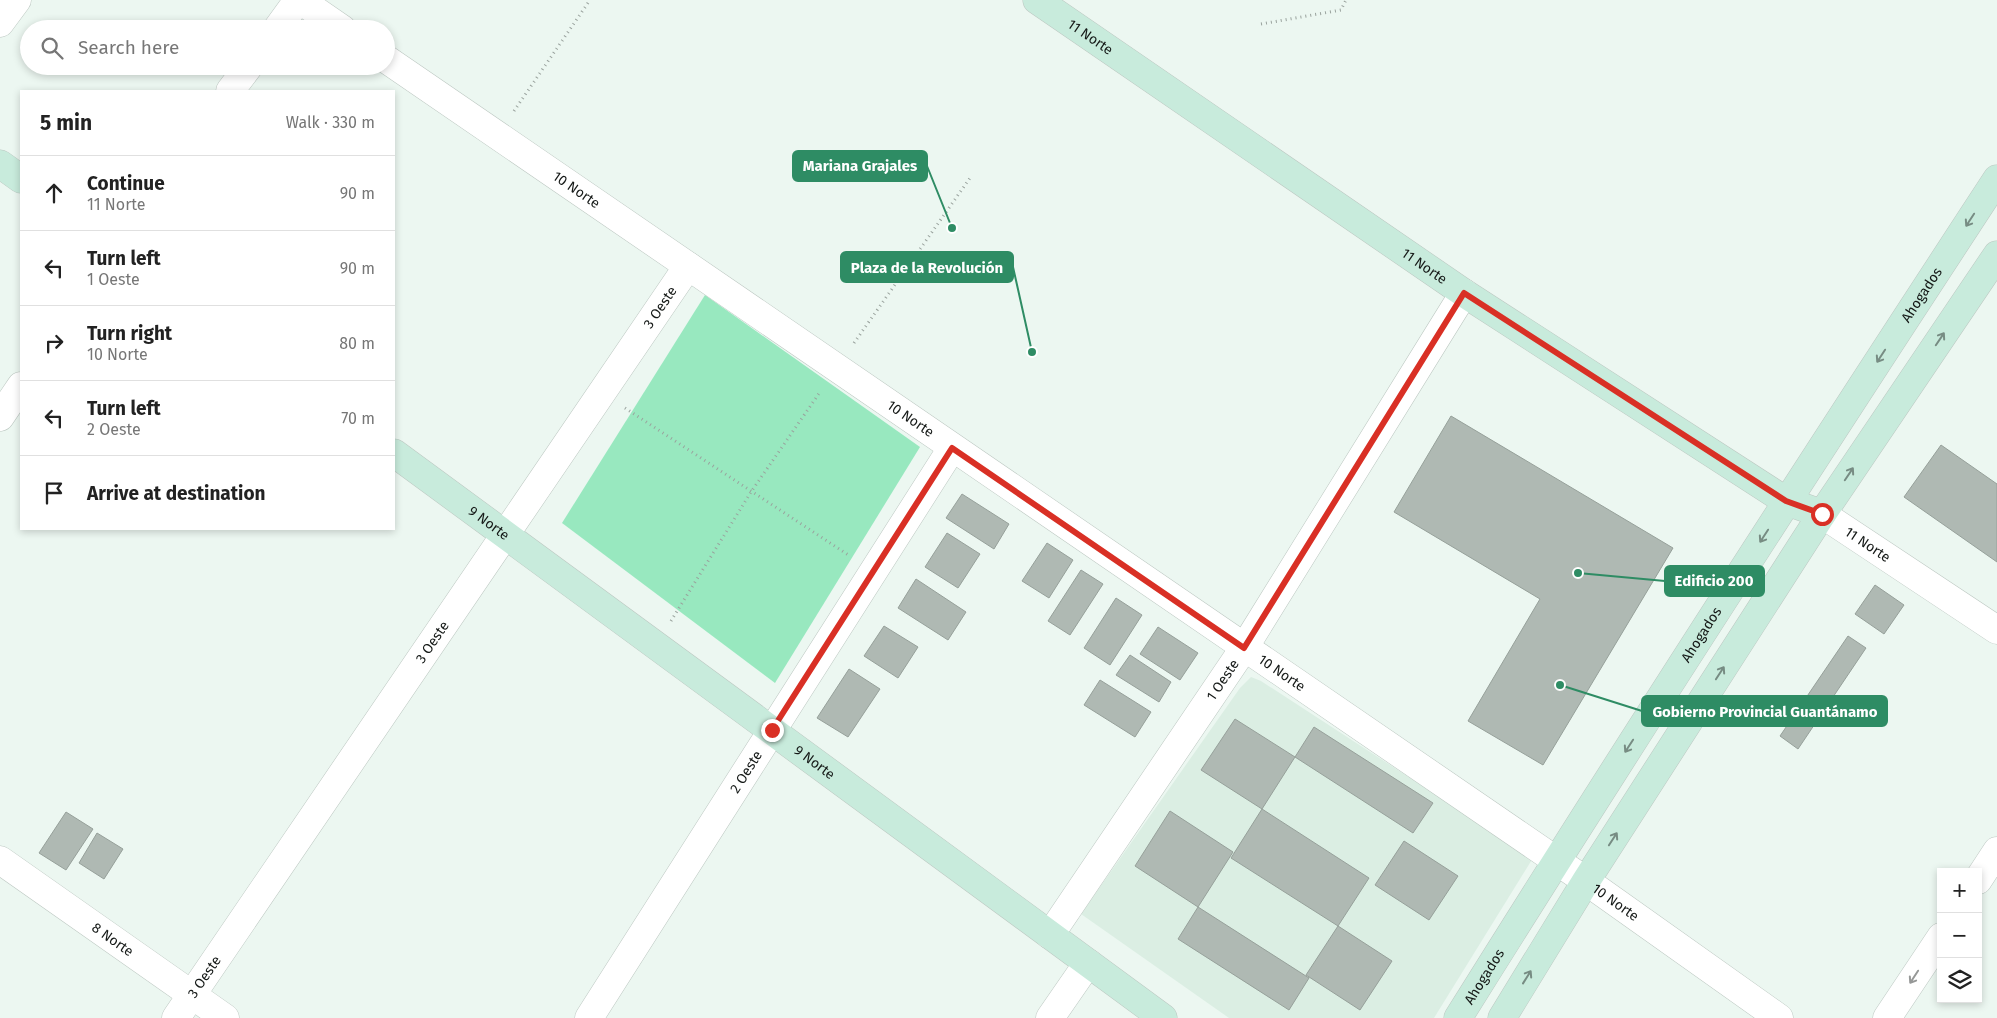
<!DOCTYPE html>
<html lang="en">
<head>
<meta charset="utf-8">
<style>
  body { margin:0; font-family:"Fira Sans",sans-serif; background:#f2f2f2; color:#222 }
  .controls { position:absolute; right:15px; bottom:15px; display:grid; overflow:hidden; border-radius:0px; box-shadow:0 2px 8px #0003 }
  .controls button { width:45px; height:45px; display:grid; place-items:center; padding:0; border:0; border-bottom:1px solid #e0e0e0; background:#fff; color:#222; font:25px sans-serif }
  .stop { position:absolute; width:15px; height:15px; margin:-11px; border:4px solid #d93025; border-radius:50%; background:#fff }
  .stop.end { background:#d93025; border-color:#fff; box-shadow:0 1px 5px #0008 }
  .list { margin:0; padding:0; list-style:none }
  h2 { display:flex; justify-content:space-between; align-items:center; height:65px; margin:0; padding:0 20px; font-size:21px }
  h2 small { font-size:16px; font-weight:400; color:#767676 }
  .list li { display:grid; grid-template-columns:32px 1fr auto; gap:15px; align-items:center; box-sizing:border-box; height:75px; padding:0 20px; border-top:1px solid #e0e0e0 }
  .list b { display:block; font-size:19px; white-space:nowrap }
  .list p { margin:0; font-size:16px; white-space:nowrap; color:#767676 }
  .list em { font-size:16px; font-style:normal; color:#767676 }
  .icon { flex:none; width:28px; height:28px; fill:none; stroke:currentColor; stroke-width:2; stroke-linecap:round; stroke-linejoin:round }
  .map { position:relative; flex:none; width:1997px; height:1018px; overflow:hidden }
  .search { position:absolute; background:#fff; box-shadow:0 2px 8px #0003; left:20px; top:20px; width:375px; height:55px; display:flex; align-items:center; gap:12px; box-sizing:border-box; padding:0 18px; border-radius:28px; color:#767676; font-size:19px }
  .panel { position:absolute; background:#fff; box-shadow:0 2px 8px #0003; left:20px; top:90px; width:375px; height:440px; border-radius:0px }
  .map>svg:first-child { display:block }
</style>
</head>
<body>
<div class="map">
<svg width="1997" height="1018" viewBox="0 0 1997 1018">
  <rect width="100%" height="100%" fill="#ecf7f1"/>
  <!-- built -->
  <path fill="#dbeee3" d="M 1251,677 L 1261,681 L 1533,858 L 1434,1018 L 1229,1018 L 1081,914 L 1240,688 Z"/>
  <!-- green -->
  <path fill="#98e8bf" d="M 705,295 L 920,447 L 775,683 L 562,523 Z"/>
  <!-- building -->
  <path fill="#afb9b3" stroke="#96a09a" d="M 1451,416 L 1673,548 L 1543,765 L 1468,721 L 1540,599 L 1394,512 Z
    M 1941,445 L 1997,484 L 1997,562 L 1904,497 Z
    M 962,494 L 1009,524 L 994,549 L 946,518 Z
    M 947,533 L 980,554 L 958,588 L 925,567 Z
    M 1047,543 L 1073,560 L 1049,598 L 1022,581 Z
    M 1081,570 L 1103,584 L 1070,635 L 1048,621 Z
    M 916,579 L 966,612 L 948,640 L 898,608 Z
    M 1875,585 L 1904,605 L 1884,634 L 1855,614 Z
    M 1116,598 L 1142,615 L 1110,665 L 1084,648 Z
    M 884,626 L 918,647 L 898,678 L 864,656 Z
    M 1158,627 L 1198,653 L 1180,680 L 1140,654 Z
    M 1848,636 L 1866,648 L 1798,749 L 1780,736 Z
    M 1130,655 L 1171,682 L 1159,702 L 1116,675 Z
    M 849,669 L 880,689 L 848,737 L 817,718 Z
    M 1100,680 L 1151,712 L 1135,737 L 1084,705 Z
    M 1235,719 L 1295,757 L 1262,809 L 1201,770 Z
    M 1314,727 L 1433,803 L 1413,833 L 1295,757 Z
    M 1262,809 L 1369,878 L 1338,926 L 1231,858 Z
    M 1170,811 L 1233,852 L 1198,907 L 1135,866 Z
    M 66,812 L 93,829 L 66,870 L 39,853 Z
    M 97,833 L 123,849 L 104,879 L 79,863 Z
    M 1404,841 L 1458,876 L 1429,920 L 1375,885 Z
    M 1198,907 L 1309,978 L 1289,1010 L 1178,939 Z
    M 1338,926 L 1392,961 L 1360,1010 L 1306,975 Z"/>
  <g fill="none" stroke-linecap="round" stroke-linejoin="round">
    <defs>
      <g id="street">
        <path d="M 300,0 L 342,29"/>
        <path d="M 0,23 L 17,0"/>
        <path d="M 277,29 L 298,0"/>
        <path id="s1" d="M 386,59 L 1586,881 L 1779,1018"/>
        <path d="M 230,91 L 249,66"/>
        <path d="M 0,417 L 21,386"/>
        <path id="s2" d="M 1822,514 L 1997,630"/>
        <path id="s3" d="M 0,860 L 225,1018"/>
        <path d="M 1978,880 L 1997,851"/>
        <path id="s4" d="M 1050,935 L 1244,648 L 1464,293"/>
        <path id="s5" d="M 176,1018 L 688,266"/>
        <path id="s6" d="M 589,1018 L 952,448"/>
        <path d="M 1050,1018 L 1088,963"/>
        <path d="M 1887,1018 L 1941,937"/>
      </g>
      <g id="secondary">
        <path id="s7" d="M 1037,0 L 1464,293 L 1786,501 L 1822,514"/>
        <path d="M 0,164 L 21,179"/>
        <path id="s8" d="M 394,453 L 1163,1018"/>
        <path id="s9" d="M 1458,1018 C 1634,736 1815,457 1997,179"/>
        <path d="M 1502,1018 L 1586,881 L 1822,514 L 1997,255"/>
      </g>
    </defs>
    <!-- street casing -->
    <use href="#street" stroke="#bdc8c2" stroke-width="29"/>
    <!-- secondary casing -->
    <use href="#secondary" stroke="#bdc8c2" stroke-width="29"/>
    <!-- path -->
    <path stroke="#99a29d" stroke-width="3" stroke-dasharray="1 4" stroke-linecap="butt" d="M 1261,24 L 1341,10 L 1346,0
      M 514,111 L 590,0
      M 854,343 L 970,178
      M 625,408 L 850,556
      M 671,621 L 751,492 L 820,392"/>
    <!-- street -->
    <use href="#street" stroke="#fff" stroke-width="28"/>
    <!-- secondary -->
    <use href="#secondary" stroke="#c8ebdc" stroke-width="28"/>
  </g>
  <!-- one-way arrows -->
  <defs><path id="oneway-shaft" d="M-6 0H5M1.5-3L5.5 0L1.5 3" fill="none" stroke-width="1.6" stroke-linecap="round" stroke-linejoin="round" transform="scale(1.25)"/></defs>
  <g stroke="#778c83">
    <use href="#oneway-shaft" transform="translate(1970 220) rotate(123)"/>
    <use href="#oneway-shaft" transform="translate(1940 339) rotate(-56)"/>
    <use href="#oneway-shaft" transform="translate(1881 356) rotate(123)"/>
    <use href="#oneway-shaft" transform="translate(1849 474) rotate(-56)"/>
    <use href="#oneway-shaft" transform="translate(1764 536) rotate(123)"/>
    <use href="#oneway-shaft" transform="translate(1720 673) rotate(-57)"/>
    <use href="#oneway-shaft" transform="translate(1629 746) rotate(123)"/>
    <use href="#oneway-shaft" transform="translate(1613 839) rotate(-57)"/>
    <use href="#oneway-shaft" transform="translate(1527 977) rotate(-58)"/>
  </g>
  <use stroke="#969897" href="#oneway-shaft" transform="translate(1914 977) rotate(123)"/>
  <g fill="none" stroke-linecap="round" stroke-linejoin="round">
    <!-- route -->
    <path stroke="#d93025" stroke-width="6" d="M 772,730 L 952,448 L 1244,648 L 1464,293 L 1786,501 L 1822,514"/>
  </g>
  <g text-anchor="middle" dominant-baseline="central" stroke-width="4.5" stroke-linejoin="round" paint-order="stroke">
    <!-- street labels -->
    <g font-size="14" fill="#151917" stroke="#fff">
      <text stroke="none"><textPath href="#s7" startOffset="65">11 Norte</textPath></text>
      <text stroke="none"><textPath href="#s1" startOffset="231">10 Norte</textPath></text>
      <text stroke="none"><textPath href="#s7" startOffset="470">11 Norte</textPath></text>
      <text stroke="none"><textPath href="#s9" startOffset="859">Ahogados</textPath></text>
      <text stroke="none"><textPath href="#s5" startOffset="860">3 Oeste</textPath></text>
      <text stroke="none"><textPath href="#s1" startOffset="636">10 Norte</textPath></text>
      <text stroke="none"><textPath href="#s8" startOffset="118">9 Norte</textPath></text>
      <text stroke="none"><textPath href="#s2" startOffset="55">11 Norte</textPath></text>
      <text stroke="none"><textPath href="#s9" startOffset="454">Ahogados</textPath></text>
      <text stroke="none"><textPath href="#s5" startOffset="455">3 Oeste</textPath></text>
      <text stroke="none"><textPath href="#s1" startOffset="1086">10 Norte</textPath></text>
      <text stroke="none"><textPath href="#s4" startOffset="308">1 Oeste</textPath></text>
      <text stroke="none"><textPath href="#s8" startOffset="522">9 Norte</textPath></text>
      <text stroke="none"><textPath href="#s6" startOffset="292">2 Oeste</textPath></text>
      <text stroke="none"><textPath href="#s1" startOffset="1491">10 Norte</textPath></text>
      <text stroke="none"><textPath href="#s3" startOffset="138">8 Norte</textPath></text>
      <text stroke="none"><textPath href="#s5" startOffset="50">3 Oeste</textPath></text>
      <text stroke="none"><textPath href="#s9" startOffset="49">Ahogados</textPath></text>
    </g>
  </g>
  <!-- callouts -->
  <path fill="none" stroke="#2e8c64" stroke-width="2" d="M952 228L927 166M1032 352L1013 267M1578 573L1665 581M1560 685L1642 711"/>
  <g fill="#2e8c64" stroke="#fff" stroke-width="2">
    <circle cx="952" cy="228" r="5"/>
    <circle cx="1032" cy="352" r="5"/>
    <circle cx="1578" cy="573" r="5"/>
    <circle cx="1560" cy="685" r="5"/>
  </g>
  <g fill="#2e8c64" stroke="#2e8c64" stroke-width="2">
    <rect x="793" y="151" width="134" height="30" rx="5"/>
    <rect x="841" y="252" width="172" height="30" rx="5"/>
    <rect x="1665" y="566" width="99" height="30" rx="5"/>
    <rect x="1642" y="696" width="245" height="30" rx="5"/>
  </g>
  <g font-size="15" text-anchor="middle" font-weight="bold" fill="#fff">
    <text x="860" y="171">Mariana Grajales</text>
    <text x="927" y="273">Plaza de la Revolución</text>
    <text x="1714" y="586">Edificio 200</text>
    <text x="1765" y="717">Gobierno Provincial Guantánamo</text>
  </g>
</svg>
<div class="controls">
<button>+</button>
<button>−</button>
<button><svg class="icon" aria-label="layers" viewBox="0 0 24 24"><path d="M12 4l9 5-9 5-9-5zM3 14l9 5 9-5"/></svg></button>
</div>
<div class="stop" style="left:1822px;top:514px"></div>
<div class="stop end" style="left:772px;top:730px"></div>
<div class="search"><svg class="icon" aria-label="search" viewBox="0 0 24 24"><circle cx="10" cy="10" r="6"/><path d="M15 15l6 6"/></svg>Search here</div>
<section class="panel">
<h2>5 min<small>Walk · 330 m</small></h2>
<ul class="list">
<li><svg class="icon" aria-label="ahead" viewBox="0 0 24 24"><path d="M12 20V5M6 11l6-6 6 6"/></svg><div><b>Continue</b><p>11 Norte</p></div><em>90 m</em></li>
<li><svg class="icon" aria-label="left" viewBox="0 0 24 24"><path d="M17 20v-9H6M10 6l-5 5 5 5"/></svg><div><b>Turn left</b><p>1 Oeste</p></div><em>90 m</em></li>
<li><svg class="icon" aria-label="right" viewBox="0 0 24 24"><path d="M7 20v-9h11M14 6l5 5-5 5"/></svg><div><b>Turn right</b><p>10 Norte</p></div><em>80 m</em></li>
<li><svg class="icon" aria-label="left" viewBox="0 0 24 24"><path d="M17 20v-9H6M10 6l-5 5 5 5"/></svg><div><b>Turn left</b><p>2 Oeste</p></div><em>70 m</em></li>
<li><svg class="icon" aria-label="arrive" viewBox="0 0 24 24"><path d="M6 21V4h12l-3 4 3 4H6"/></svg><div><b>Arrive at destination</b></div></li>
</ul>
</section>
</div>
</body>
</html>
